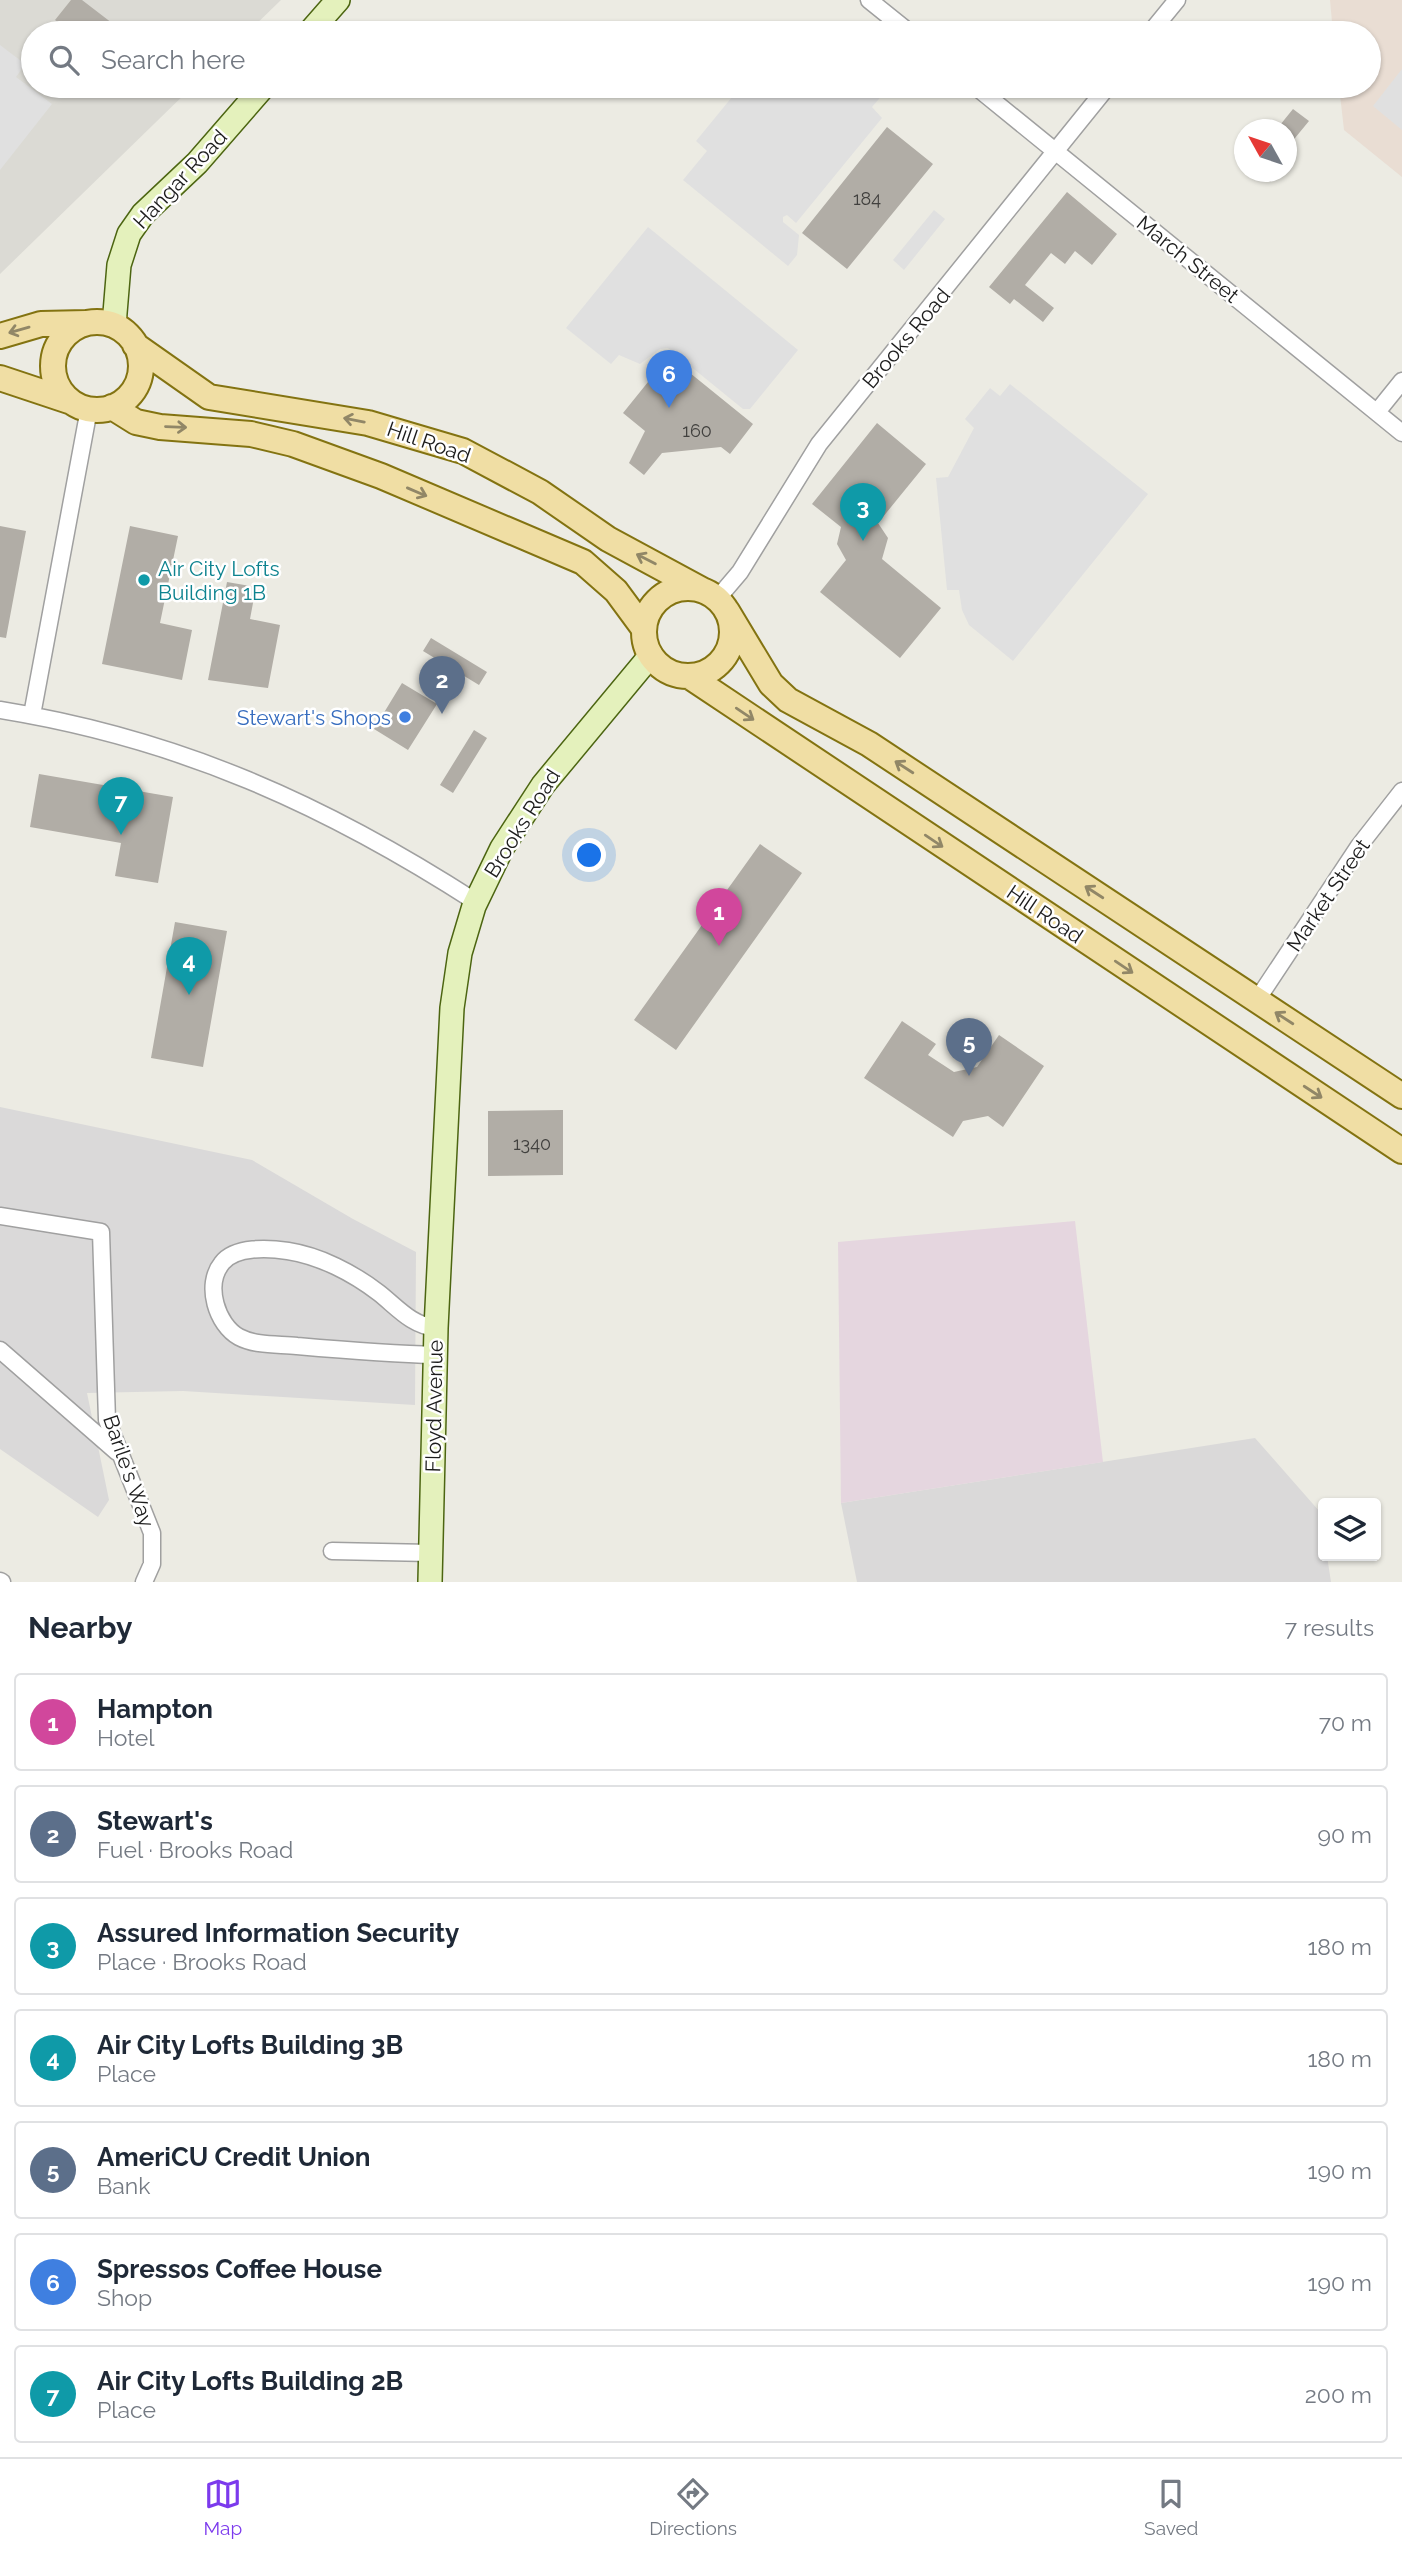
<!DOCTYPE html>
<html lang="en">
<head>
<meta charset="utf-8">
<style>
  body { margin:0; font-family:Raleway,sans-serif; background:#f2f2f3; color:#1f2937 }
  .controls { position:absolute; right:21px; bottom:21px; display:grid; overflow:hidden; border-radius:7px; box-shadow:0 2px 5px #0004 }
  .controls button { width:63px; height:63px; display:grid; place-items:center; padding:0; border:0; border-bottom:2px solid #e0e1e3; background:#fff; color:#1f2937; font:35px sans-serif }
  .compass { position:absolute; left:1234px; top:119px; width:63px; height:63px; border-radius:50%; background:#fff; box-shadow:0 2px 5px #0004; rotate:310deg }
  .you { position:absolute; left:590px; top:856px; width:24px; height:24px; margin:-18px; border:5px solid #fff; border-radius:50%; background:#1a73e8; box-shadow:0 0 0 10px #1a73e833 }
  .badge { display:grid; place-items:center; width:46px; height:46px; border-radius:50%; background:#7c3aed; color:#fff; font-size:23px; font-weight:700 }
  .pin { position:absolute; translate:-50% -58px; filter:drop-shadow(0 2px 4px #0008) }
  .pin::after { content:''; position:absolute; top:37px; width:24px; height:21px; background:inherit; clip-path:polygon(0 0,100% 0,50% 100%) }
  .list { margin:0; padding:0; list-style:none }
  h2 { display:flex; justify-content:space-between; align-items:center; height:91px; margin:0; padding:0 28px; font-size:30px }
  h2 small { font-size:23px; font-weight:400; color:#747a83 }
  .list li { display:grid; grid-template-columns:46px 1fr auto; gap:21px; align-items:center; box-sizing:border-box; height:98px; margin:0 14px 14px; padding:0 14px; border:2px solid #e0e1e3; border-radius:7px }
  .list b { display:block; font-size:26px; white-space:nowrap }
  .list p { margin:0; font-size:23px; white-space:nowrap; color:#747a83 }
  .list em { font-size:23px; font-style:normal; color:#747a83 }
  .icon { flex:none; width:38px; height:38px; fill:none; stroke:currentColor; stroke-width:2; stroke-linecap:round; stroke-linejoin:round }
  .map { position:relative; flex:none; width:1402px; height:1582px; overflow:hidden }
  .search { position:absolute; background:#fff; box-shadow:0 2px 5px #0004; left:21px; right:21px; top:21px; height:77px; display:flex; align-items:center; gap:18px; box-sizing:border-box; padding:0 24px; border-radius:38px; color:#747a83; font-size:26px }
  .sheet { height:875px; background:#fff }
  nav { display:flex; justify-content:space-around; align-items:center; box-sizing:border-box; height:98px; border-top:2px solid #e0e1e3; background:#fff; font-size:19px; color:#747a83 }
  nav a { display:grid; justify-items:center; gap:4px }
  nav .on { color:#7c3aed }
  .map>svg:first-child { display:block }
</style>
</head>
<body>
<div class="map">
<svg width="1402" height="1582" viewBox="0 0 1402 1582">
  <rect width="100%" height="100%" fill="#ecebe3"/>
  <!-- residential -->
  <path fill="#dad9d9" d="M 0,1107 L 252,1160 L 353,1219 L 416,1252 L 415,1405 L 183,1391 L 87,1393 L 109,1500 L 98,1517 L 0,1449 Z
    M 1255,1438 L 1320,1512 L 1323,1556 L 1327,1556 L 1331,1582 L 857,1582 L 841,1503 Z"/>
  <!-- industrial -->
  <path fill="#e5d6df" d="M 1075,1221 L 1103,1462 L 841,1503 L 838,1242 Z"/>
  <!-- military -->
  <path fill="#e9ddd3" d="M 1330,0 L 1402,0 L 1402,177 L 1344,130 L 1339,86 L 1369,86 L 1369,33 L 1333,33 Z"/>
  <!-- airport -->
  <path fill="#dbdad4" d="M 0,0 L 281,0 L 247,33 L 33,33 L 33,86 L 193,86 L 0,274 Z"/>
  <!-- parking -->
  <path fill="#e0e0e0" d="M 0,45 L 25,64 L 16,77 L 52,104 L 0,170 Z
    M 1402,69 L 1402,130 L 1373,106 Z
    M 741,86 L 890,86 L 872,107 L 882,118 L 796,223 L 787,215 L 783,217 L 783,222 L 799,235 L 797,255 L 788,266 L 683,180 L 707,151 L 696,141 Z
    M 934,210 L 945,219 L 904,270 L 893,260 Z
    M 648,227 L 798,350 L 750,409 L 743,409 L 668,348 L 660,349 L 640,364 L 619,355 L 611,364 L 566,328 Z
    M 1010,384 L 1148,494 L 1013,661 L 969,625 L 962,610 L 959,590 L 947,590 L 936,478 L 948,477 L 974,428 L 965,419 L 990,388 L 1000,396 Z"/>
  <!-- building -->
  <path fill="#b1ada6" d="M 71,0 L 82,0 L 125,33 L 72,33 L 55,20 Z
    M 1293,109 L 1309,121 L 1286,149 L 1286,130 L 1276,130 Z
    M 887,127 L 933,164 L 847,269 L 802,233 Z
    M 1067,192 L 1117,234 L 1092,265 L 1075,251 L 1065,264 L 1051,253 L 1025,285 L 1054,308 L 1043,322 L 1014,299 L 1010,304 L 989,287 Z
    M 669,356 L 753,424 L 730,454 L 721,447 L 662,453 L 644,475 L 629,463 L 645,431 L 623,413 Z
    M 877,423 L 926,464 L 878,523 L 888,538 L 882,559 L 941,608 L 900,658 L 820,592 L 846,560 L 837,544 L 841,527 L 812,504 Z
    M 0,526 L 26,531 L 6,638 L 0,637 Z
    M 130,526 L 178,536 L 160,623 L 192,630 L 182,680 L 102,664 Z
    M 227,582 L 256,587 L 250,619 L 280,625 L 268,688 L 208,680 Z
    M 431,638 L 487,672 L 479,685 L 423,651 Z
    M 402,683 L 437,704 L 408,750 L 374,729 Z
    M 474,730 L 487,738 L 453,793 L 440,785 Z
    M 39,774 L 173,797 L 158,883 L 115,876 L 121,843 L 30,827 Z
    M 760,844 L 802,873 L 676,1050 L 634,1020 Z
    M 175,922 L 227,931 L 203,1067 L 151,1058 Z
    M 902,1021 L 936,1044 L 928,1055 L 954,1072 L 977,1067 L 999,1035 L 1044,1066 L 1003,1127 L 988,1116 L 963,1121 L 953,1137 L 864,1078 Z
    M 563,1110 L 563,1175 L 488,1176 L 488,1111 Z"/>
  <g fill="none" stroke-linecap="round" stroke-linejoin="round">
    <defs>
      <path id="street" d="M 869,0 L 910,33
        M 1150,33 L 1177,0
        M 975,86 L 1402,433
        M 1377,412 L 1402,381
        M 717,599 L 740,572 L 819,444 L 1108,86
        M 0,710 C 179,739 324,804 476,902
        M 32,715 L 89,409
        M 1257,1000 L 1359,846 L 1402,791
        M 0,1216 L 101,1232 L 107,1420 L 152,1533 L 152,1564 L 144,1582
        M 0,1350 L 117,1452
        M 435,1355 C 389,1354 343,1350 297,1346 C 279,1344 256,1346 239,1337 C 217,1325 204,1285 222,1263 C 235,1246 269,1248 288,1251 C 320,1256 353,1273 379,1293 C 398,1308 411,1325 436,1328
        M 332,1551 L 431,1553
        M 0,1581 L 2,1582"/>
      <path id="secondary" d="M 309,33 L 338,0
        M 114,325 L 119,265 L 129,234 L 143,214 L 197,163 L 264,86
        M 430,1582 L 436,1328 L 452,1008 L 460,953 L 474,906 L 502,848 L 543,785 L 651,655"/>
      <path id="primary" d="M53 366a44 44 0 1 1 88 0a44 44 0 1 1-88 0Z
        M 0,336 L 41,324 L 86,323
        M 135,345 L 209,397 L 368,423 L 463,451 L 540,492 L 608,539 L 706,592
        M 0,378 L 69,401
        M 112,407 L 136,422 L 160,427 L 251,434 L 293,444 L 381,476 L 583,562 L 616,591 L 644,629
        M644 632a44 44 0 1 1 88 0a44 44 0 1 1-88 0Z
        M 727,611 L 771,684 L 788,700 L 869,744 L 1402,1096
        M 689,676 L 1402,1151"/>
    </defs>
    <!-- street casing -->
    <use href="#street" stroke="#a0a0a0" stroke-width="19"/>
    <!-- secondary casing -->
    <use href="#secondary" stroke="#4c6511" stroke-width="26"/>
    <!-- primary casing -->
    <use href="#primary" stroke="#837311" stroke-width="28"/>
    <!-- street -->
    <use href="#street" stroke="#fff" stroke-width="16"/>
    <!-- secondary -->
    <use href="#secondary" stroke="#e4f1bc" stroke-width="23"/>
    <!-- primary -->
    <use href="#primary" stroke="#f0dea4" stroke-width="24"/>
  </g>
  <!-- one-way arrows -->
  <defs><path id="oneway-shaft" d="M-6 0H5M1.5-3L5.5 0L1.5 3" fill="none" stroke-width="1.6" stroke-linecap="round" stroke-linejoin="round" transform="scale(1.75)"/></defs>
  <g stroke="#918767">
    <use href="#oneway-shaft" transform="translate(19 330) rotate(164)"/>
    <use href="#oneway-shaft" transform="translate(354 420) rotate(-169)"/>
    <use href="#oneway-shaft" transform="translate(176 427) rotate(2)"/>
    <use href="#oneway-shaft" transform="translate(417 492) rotate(23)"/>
    <use href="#oneway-shaft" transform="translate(646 559) rotate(-153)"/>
    <use href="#oneway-shaft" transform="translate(745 714) rotate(34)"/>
    <use href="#oneway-shaft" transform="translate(904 767) rotate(-147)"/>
    <use href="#oneway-shaft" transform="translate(934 841) rotate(34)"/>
    <use href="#oneway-shaft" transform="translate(1094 892) rotate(-147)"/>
    <use href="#oneway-shaft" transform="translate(1124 967) rotate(34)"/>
    <use href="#oneway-shaft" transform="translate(1284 1018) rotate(-147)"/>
    <use href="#oneway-shaft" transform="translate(1313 1092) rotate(33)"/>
  </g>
  <!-- markers -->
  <circle fill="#0f9aa8" stroke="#fff" stroke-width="2.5" cx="144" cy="580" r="7"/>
  <circle fill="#3f7fe0" stroke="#fff" stroke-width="2.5" cx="405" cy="717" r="7"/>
  <g text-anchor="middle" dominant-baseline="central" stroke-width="5" stroke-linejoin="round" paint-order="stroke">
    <!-- number labels -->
    <g font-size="18" fill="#41403e">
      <text x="867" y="198">184</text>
      <text x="697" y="430">160</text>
      <text x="532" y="1143">1340</text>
    </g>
    <!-- street labels -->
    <g font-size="21" fill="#1c1c1c" stroke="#fff">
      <text transform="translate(180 179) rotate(-47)">Hangar Road</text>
      <text transform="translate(1188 259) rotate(39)">March Street</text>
      <text transform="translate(906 338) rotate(-50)">Brooks Road</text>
      <text transform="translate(429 442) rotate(19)">Hill Road</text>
      <text transform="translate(522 823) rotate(-58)">Brooks Road</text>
      <text transform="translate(1328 895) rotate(-56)">Market Street</text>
      <text transform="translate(1045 914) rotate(34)">Hill Road</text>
      <text transform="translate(434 1406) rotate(-89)">Floyd Avenue</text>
      <text transform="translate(129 1471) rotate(71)">Barile's Way</text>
    </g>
    <!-- culture labels -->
    <g font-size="21" fill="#0d838f" stroke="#fff" text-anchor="start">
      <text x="158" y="568">Air City Lofts<tspan x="158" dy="24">Building 1B</tspan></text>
    </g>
    <!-- shop labels -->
    <g font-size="21" fill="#366cbe" stroke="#fff" text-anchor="end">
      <text x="391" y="717">Stewart's Shops</text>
    </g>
  </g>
</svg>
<div class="controls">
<button><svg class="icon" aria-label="layers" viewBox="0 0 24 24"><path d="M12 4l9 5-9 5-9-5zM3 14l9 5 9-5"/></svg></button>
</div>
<svg class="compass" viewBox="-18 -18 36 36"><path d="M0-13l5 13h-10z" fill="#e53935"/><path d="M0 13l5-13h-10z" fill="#747a83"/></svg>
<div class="you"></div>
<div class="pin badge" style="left:719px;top:946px;background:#d1479c">1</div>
<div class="pin badge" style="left:442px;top:714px;background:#5c6f8a">2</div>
<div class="pin badge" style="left:863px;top:541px;background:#0f9aa8">3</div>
<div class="pin badge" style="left:189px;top:995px;background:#0f9aa8">4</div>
<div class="pin badge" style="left:969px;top:1076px;background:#5c6f8a">5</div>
<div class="pin badge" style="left:669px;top:408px;background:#3f7fe0">6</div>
<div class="pin badge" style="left:121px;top:835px;background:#0f9aa8">7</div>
<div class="search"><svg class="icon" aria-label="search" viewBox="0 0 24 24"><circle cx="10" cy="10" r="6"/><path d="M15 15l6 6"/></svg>Search here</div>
</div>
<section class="sheet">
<h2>Nearby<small>7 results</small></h2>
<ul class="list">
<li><span class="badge" style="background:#d1479c">1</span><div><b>Hampton</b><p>Hotel</p></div><em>70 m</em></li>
<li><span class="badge" style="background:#5c6f8a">2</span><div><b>Stewart's</b><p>Fuel · Brooks Road</p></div><em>90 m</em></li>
<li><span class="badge" style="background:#0f9aa8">3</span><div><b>Assured Information Security</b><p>Place · Brooks Road</p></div><em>180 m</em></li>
<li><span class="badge" style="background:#0f9aa8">4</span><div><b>Air City Lofts Building 3B</b><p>Place</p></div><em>180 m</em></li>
<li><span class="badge" style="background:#5c6f8a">5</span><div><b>AmeriCU Credit Union</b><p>Bank</p></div><em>190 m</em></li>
<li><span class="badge" style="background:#3f7fe0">6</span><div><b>Spressos Coffee House</b><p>Shop</p></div><em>190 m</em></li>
<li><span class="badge" style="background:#0f9aa8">7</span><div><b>Air City Lofts Building 2B</b><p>Place</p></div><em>200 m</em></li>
</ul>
</section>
<nav>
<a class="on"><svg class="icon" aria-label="map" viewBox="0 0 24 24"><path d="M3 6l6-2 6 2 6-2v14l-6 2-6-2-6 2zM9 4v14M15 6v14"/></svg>Map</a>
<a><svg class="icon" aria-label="directions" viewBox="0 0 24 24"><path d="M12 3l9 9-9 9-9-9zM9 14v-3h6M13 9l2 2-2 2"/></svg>Directions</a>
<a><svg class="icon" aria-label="saved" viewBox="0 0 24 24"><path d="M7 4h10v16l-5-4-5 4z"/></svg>Saved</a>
</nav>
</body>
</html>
